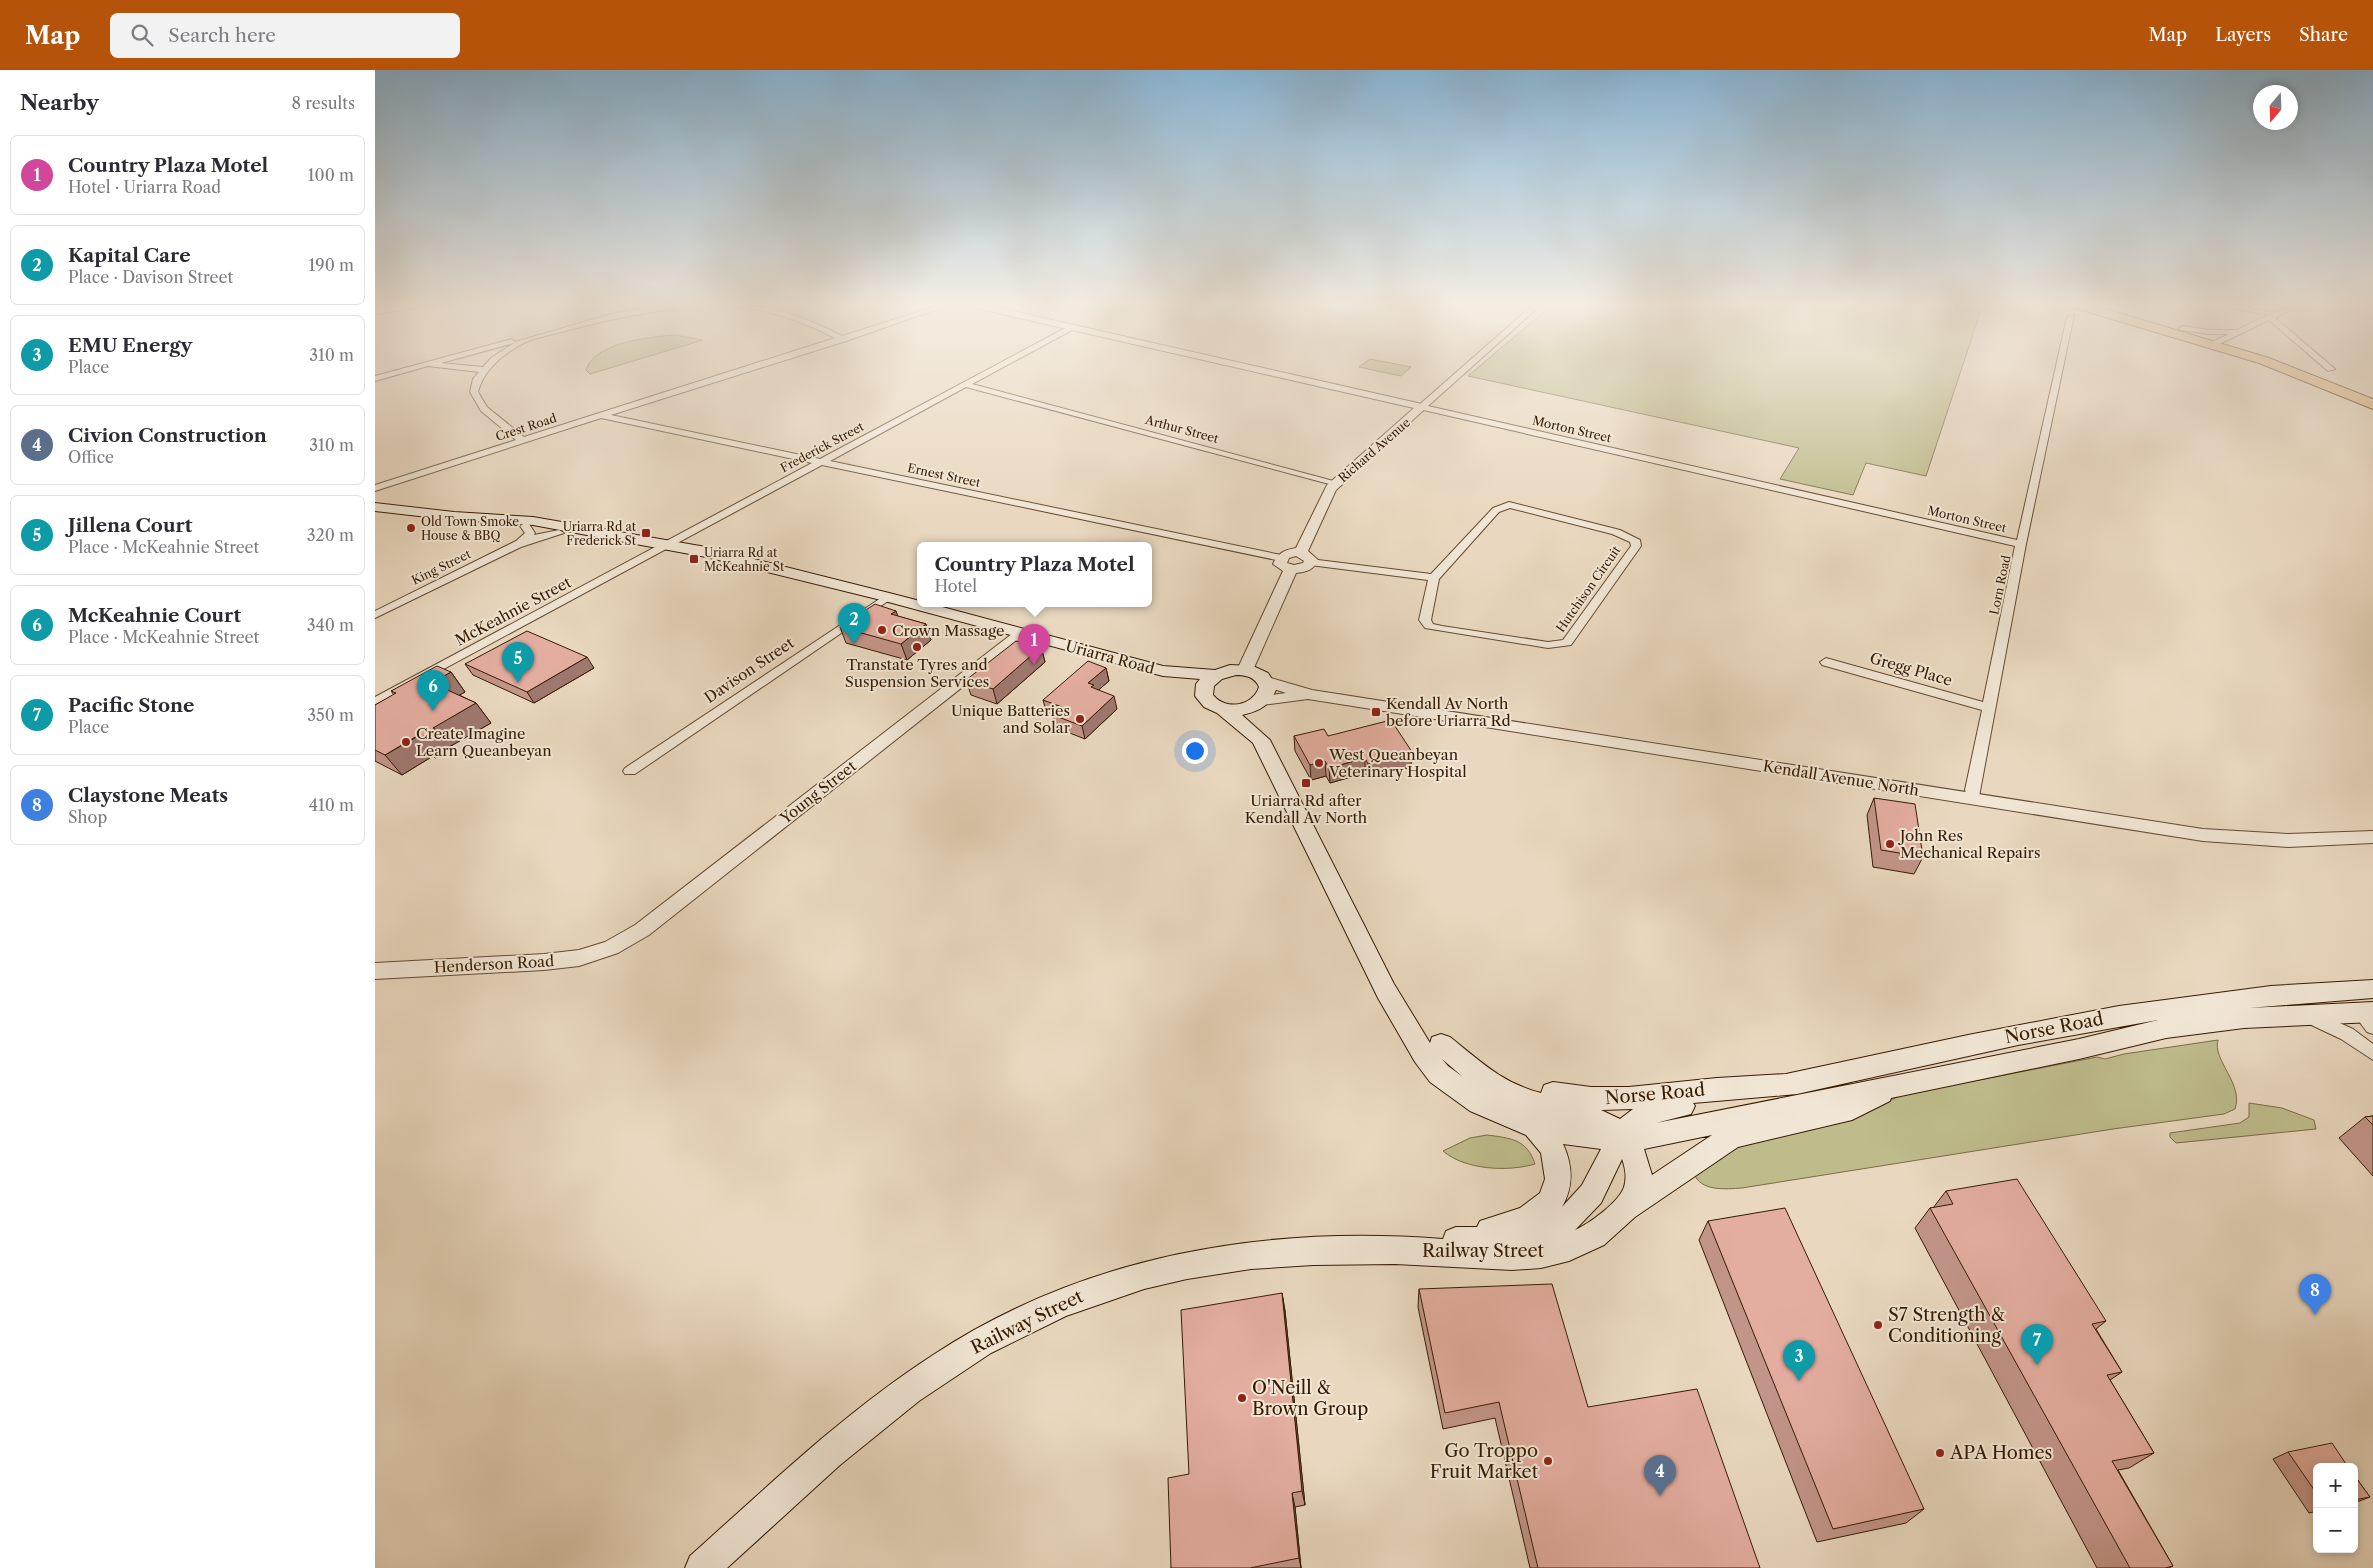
<!DOCTYPE html>
<html lang="en">
<head>
<meta charset="utf-8">
<style>
  body { margin:0; font-family:"Libre Caslon Text",serif; background:#f2f2f3; color:#2b2b33 }
  .controls { position:absolute; right:15px; bottom:15px; display:grid; overflow:hidden; border-radius:8px; box-shadow:0 2px 8px #0003 }
  .controls button { width:45px; height:45px; display:grid; place-items:center; padding:0; border:0; border-bottom:1px solid #e1e1e2; background:#fff; color:#2b2b33; font:25px sans-serif }
  .compass { position:absolute; left:1878px; top:15px; width:45px; height:45px; border-radius:50%; background:#fff; box-shadow:0 2px 8px #0003; rotate:199deg }
  .you { position:absolute; left:819px; top:680px; width:18px; height:18px; margin:-12px; border:4px solid #fff; border-radius:50%; background:#1a73e8; box-shadow:0 0 0 8px #1a73e833 }
  .badge { display:grid; place-items:center; width:32px; height:32px; border-radius:50%; background:#b45309; color:#fff; font-size:16px; font-weight:700 }
  .pin { position:absolute; translate:-50% -41px; filter:drop-shadow(0 1px 2px #0008) }
  .pin::after { content:''; position:absolute; top:26px; width:18px; height:15px; background:inherit; clip-path:polygon(0 0,100% 0,50% 100%) }
  .popup { position:absolute; left:542px; top:472px; width:235px; height:65px; box-sizing:border-box; display:grid; place-content:center; border-radius:8px; background:#fff; filter:drop-shadow(0 1px 4px #0005); font-size:16px; white-space:nowrap; color:#7c7c81 }
  .popup b { font-size:19px; color:#2b2b33 }
  .popup::after { content:''; position:absolute; left:50%; top:100%; margin-left:-10px; border:10px solid transparent; border-top-color:#fff }
  .list { margin:0; padding:0; list-style:none }
  h2 { display:flex; justify-content:space-between; align-items:center; height:65px; margin:0; padding:0 20px; font-size:21px }
  h2 small { font-size:16px; font-weight:400; color:#7c7c81 }
  .list li { display:grid; grid-template-columns:32px 1fr auto; gap:15px; align-items:center; box-sizing:border-box; height:80px; margin:0 10px 10px; padding:0 10px; border:1px solid #e1e1e2; border-radius:8px }
  .list b { display:block; font-size:19px; white-space:nowrap }
  .list p { margin:0; font-size:16px; white-space:nowrap; color:#7c7c81 }
  .list em { font-size:16px; font-style:normal; color:#7c7c81 }
  .icon { flex:none; width:28px; height:28px; fill:none; stroke:currentColor; stroke-width:2; stroke-linecap:round; stroke-linejoin:round }
  .map { position:relative; flex:none; width:1998px; height:1498px; overflow:hidden }
  header { display:flex; align-items:center; gap:30px; box-sizing:border-box; height:70px; padding:0 25px; background:#b45309; color:#fff }
  header strong { font-size:24px }
  nav { display:flex; gap:28px; margin-inline-start:auto; font-size:18px }
  .search { width:350px; height:45px; background:#f2f2f3; display:flex; align-items:center; gap:12px; box-sizing:border-box; padding:0 18px; border-radius:8px; color:#7c7c81; font-size:19px }
  main { display:flex }
  aside { flex:1; background:#fff }
  .map>svg:first-child { display:block }
</style>
</head>
<body>
<header>
<strong>Map</strong>
<div class="search"><svg class="icon" aria-label="search" viewBox="0 0 24 24"><circle cx="10" cy="10" r="6"/><path d="M15 15l6 6"/></svg>Search here</div>
<nav><a>Map</a><a>Layers</a><a>Share</a></nav>
</header>
<main>
<aside>
<h2>Nearby<small>8 results</small></h2>
<ul class="list">
<li><span class="badge" style="background:#d1479c">1</span><div><b>Country Plaza Motel</b><p>Hotel · Uriarra Road</p></div><em>100 m</em></li>
<li><span class="badge" style="background:#0f9aa8">2</span><div><b>Kapital Care</b><p>Place · Davison Street</p></div><em>190 m</em></li>
<li><span class="badge" style="background:#0f9aa8">3</span><div><b>EMU Energy</b><p>Place</p></div><em>310 m</em></li>
<li><span class="badge" style="background:#5c6f8a">4</span><div><b>Civion Construction</b><p>Office</p></div><em>310 m</em></li>
<li><span class="badge" style="background:#0f9aa8">5</span><div><b>Jillena Court</b><p>Place · McKeahnie Street</p></div><em>320 m</em></li>
<li><span class="badge" style="background:#0f9aa8">6</span><div><b>McKeahnie Court</b><p>Place · McKeahnie Street</p></div><em>340 m</em></li>
<li><span class="badge" style="background:#0f9aa8">7</span><div><b>Pacific Stone</b><p>Place</p></div><em>350 m</em></li>
<li><span class="badge" style="background:#3f7fe0">8</span><div><b>Claystone Meats</b><p>Shop</p></div><em>410 m</em></li>
</ul>
</aside>
<div class="map">
<svg width="1998" height="1498" viewBox="0 0 1998 1498">
  <rect width="100%" height="100%" fill="#e9d8bf"/>
  <filter id="stains"><feTurbulence type="fractalNoise" baseFrequency=".004" numOctaves="4"/><feColorMatrix values="0 0 0 0 .2 0 0 0 0 .09 0 0 0 0 .02 0 0 0 .5 -.17"/></filter>
  <radialGradient id="worn" r=".72"><stop offset=".6" stop-color="#630" stop-opacity="0"/><stop offset="1" stop-color="#630" stop-opacity=".3"/></radialGradient>
  <!-- green -->
  <path fill="#bfbc8c" stroke="#7a6c47" d="M 1178,234 L 1608,234 L 1551,406 L 1491,393 L 1478,425 L 1405,409 L 1424,378 L 1093,306 Z
    M 300,265 L 328,270 L 215,304 L 211,300 C 220,272 274,267 300,265 Z
    M 995,289 L 1036,297 L 1026,306 L 984,297 Z
    M 1843,970 C 1837,990 1869,1014 1860,1039 L 1849,1044 L 1738,1059 L 1367,1118 C 1351,1119 1325,1122 1319,1103 L 1363,1075 L 1503,1036 L 1527,1025 L 1722,987 L 1730,989 L 1749,984 Z
    M 1874,1033 L 1907,1038 L 1939,1050 L 1941,1059 L 1801,1073 L 1795,1067 L 1795,1063 L 1865,1053 L 1874,1047 Z
    M 1112,1065 C 1135,1068 1152,1069 1160,1094 C 1133,1102 1090,1100 1068,1081 L 1095,1068 Z"/>
  <g fill="none" stroke-linecap="round" stroke-linejoin="round">
    <defs>
      <path id="minor" d="M 46,234 L 64,234 L 0,244 L 0,240 Z
        M 329,234 L 326,236 C 279,240 235,249 190,261 C 177,265 161,267 149,273 C 129,283 108,300 103,322 L 112,337 L 149,367 L 460,268 C 427,251 393,239 356,236 L 353,234 C 394,234 431,247 467,266 L 568,234 L 577,234 L 471,271 L 236,345 L 445,389 L 696,255 L 699,255 L 699,259 L 597,314 L 966,413 L 958,415 L 591,317 L 455,391 L 906,485 L 911,488 L 906,491 L 447,395 L 0,636 L 0,627 L 437,393 L 226,348 L 0,421 L 0,415 L 141,370 L 106,341 L 95,322 L 98,309 L 104,302 L 53,296 L 0,311 L 0,306 L 137,269 L 140,272 L 236,244 L 285,235 ZM 139,273 L 116,288 L 108,297 L 66,293 Z
        M 1159,234 L 1167,234 L 1053,336 L 1642,470 L 1692,247 L 1699,245 L 1651,474 L 1603,732 L 1593,732 L 1590,720 L 1607,640 L 1447,595 L 1445,592 L 1451,588 L 1608,632 L 1640,476 L 1044,339 L 1044,335 Z
        M 1837,234 C 1858,232 1877,240 1897,242 C 1907,242 1917,234 1927,234 L 1900,248 L 1960,299 L 1953,301 L 1894,250 L 1840,276 L 1836,274 L 1837,272 L 1854,264 L 1835,264 L 1805,260 L 1804,258 L 1808,256 L 1835,260 L 1862,260 L 1893,245 Z
        M 1134,432 L 1245,460 L 1265,470 L 1266,476 L 1196,575 L 1173,578 L 1050,558 L 1044,550 L 1053,510 L 935,495 L 930,492 L 935,489 L 1056,504 L 1118,438 ZM 1135,438 L 1237,464 L 1255,472 L 1256,476 L 1188,570 L 1173,572 L 1067,556 L 1058,554 L 1056,550 L 1064,509 L 1124,442 Z
        M 150,453 L 154,454 L 160,463 L 159,465 L 184,460 L 189,463 L 146,477 L 0,548 L 0,541 L 141,471 L 150,463 L 145,456 Z
        M 512,524 L 517,527 L 516,529 L 260,704 L 250,704 L 248,701 L 250,698 Z
        M 1985,935 L 1991,937 L 1998,946 L 1998,964 L 1992,962 L 1977,942 L 1979,937 Z
        M 1936,940 L 1978,959 L 1998,974 L 1998,990 L 1966,969 L 1930,952 L 1928,947 L 1930,942 Z"/>
      <path id="tertiary" d="M 592,234 L 607,234 L 1047,334 L 1052,337 L 961,420 L 933,481 L 943,490 C 939,500 931,502 921,503 L 878,600 L 870,605 L 862,600 L 908,501 L 898,494 C 903,483 909,480 921,478 L 952,415 L 1039,338 L 596,237 ZM 921,486 L 929,491 L 928,493 L 919,495 L 912,493 L 914,488 Z
        M 647,559 L 652,560 L 654,563 L 652,566 L 274,865 L 243,883 L 204,896 L 169,900 L 0,909 L 0,893 L 169,884 L 204,880 L 230,872 L 260,855 L 642,560 Z
        M 892,607 L 937,620 L 1828,759 L 1913,764 L 1998,761 L 1998,773 L 1913,777 L 1828,771 L 933,629 L 887,635 L 881,633 L 879,630 L 881,627 L 911,623 L 887,615 L 884,612 L 887,609 Z"/>
      <path id="secondary" d="M 0,433 L 79,442 L 158,447 L 331,477 L 518,524 L 545,531 L 545,534 L 556,534 L 788,596 L 840,600 L 855,595 L 878,596 L 893,603 L 902,617 C 896,635 885,641 867,645 L 895,670 L 1019,914 L 1055,973 L 1057,967 L 1066,964 L 1075,967 C 1105,991 1127,1013 1166,1023 L 1169,1015 L 1178,1012 L 1216,1017 L 1254,1017 L 1342,1008 L 1411,1004 L 1593,965 L 1744,936 L 1896,916 L 1998,910 L 1998,928 L 1874,938 L 1998,932 L 1998,952 L 1869,958 L 1791,968 L 1704,989 L 1516,1028 L 1515,1031 L 1477,1050 L 1363,1077 L 1260,1147 L 1229,1175 L 1194,1191 L 1166,1198 L 1137,1200 L 1020,1194 L 938,1195 L 876,1199 L 812,1209 L 769,1219 L 691,1246 L 616,1283 L 544,1331 L 465,1395 L 352,1498 L 310,1498 L 315,1486 C 393,1416 470,1342 558,1285 C 710,1185 889,1155 1068,1169 L 1071,1161 L 1081,1157 L 1102,1157 L 1105,1151 L 1145,1138 L 1165,1123 L 1170,1109 L 1166,1083 L 1151,1065 L 1095,1041 L 1055,1012 L 1040,992 L 1003,928 L 878,673 L 842,643 L 829,637 L 820,626 L 821,614 L 825,609 L 788,606 L 506,530 L 331,487 L 158,455 L 79,450 L 0,441 ZM 861,605 C 871,605 880,607 884,617 C 878,636 851,641 838,625 L 839,616 L 847,609 ZM 1783,950 L 1704,969 L 1281,1053 L 1316,1044 L 1320,1036 L 1318,1033 L 1422,1024 L 1643,975 ZM 1067,989 L 1088,1007 L 1073,996 ZM 1258,1039 L 1245,1049 L 1226,1040 ZM 1337,1065 L 1277,1105 L 1269,1079 ZM 1188,1074 L 1226,1079 L 1207,1115 L 1187,1137 C 1199,1116 1198,1096 1188,1074 ZM 1247,1089 C 1250,1097 1252,1108 1249,1117 C 1244,1132 1214,1154 1200,1160 L 1226,1133 Z"/>
      <path id="trunk" d="M 1695,234 L 1714,234 L 1894,288 L 1998,329 L 1998,339 L 1884,293 L 1697,237 Z"/>
    </defs>
    <!-- minor casing -->
    <use href="#minor" stroke="#634a31" stroke-width="2"/>
    <!-- tertiary casing -->
    <use href="#tertiary" stroke="#634a31" stroke-width="2"/>
    <!-- secondary casing -->
    <use href="#secondary" stroke="#361b02" stroke-width="2"/>
    <!-- trunk casing -->
    <use href="#trunk" stroke="#361b02" stroke-width="2"/>
    <!-- minor -->
    <use href="#minor" fill="#f1e6d5" fill-rule="evenodd"/>
    <!-- tertiary -->
    <use href="#tertiary" fill="#f1e6d5" fill-rule="evenodd"/>
    <!-- secondary -->
    <use href="#secondary" fill="#f1e6d5" fill-rule="evenodd"/>
    <!-- trunk -->
    <use href="#trunk" fill="#e4bc80" fill-rule="evenodd"/>
  </g>
  <!-- wall -->
  <path fill="#c39589" stroke="#361b02" d="M 521,541 L 522,546 L 551,554 L 556,570 L 532,590 L 471,573 L 465,557 Z
    M 666,577 L 670,592 L 622,634 L 596,625 L 591,610 Z
    M 90,594 L 219,598 L 159,633 L 98,605 Z
    M 731,598 L 734,611 L 723,620 L 742,639 L 710,669 L 682,658 L 678,646 L 672,644 L 668,630 Z
    M 76,602 L 90,622 L 84,625 L 101,633 L 116,653 L 74,677 L 76,679 L 60,688 L 58,686 L 27,705 L 0,691 L 0,635 L 19,625 L 16,621 Z
    M 919,666 L 953,666 L 1036,697 L 994,708 L 990,703 L 955,713 L 951,706 L 936,710 L 920,681 Z
    M 1499,728 L 1548,787 L 1539,804 L 1498,797 L 1492,745 Z
    M 1998,1046 L 1998,1106 L 1964,1068 L 1990,1047 Z
    M 1571,1121 L 1731,1251 L 1721,1259 L 1747,1302 L 1735,1310 L 1779,1383 L 1754,1398 L 1743,1400 L 1798,1496 L 1794,1498 L 1722,1498 L 1540,1158 L 1555,1138 L 1558,1138 Z
    M 1333,1151 L 1549,1439 L 1531,1453 L 1442,1472 L 1324,1170 Z
    M 1044,1219 L 1213,1337 L 1385,1498 L 1155,1498 L 1120,1348 L 1068,1359 L 1043,1237 Z
    M 907,1223 L 910,1241 L 930,1435 L 920,1437 L 926,1498 L 796,1498 L 814,1404 Z
    M 1913,1382 L 1942,1397 L 1942,1441 L 1934,1443 L 1898,1389 Z
    M 1979,1405 L 1995,1427 L 1979,1433 Z"/>
  <!-- shaded-wall -->
  <path fill="#9f796f" stroke="#361b02" d="M 521,541 L 527,557 L 516,544 Z
    M 551,554 L 556,570 L 532,590 L 526,574 Z
    M 666,577 L 670,592 L 622,634 L 618,619 Z
    M 212,587 L 219,598 L 159,633 L 152,622 Z
    M 731,598 L 734,611 L 720,623 L 713,613 Z
    M 76,602 L 90,622 L 72,632 L 57,613 Z
    M 739,626 L 742,639 L 710,669 L 707,656 Z
    M 101,633 L 116,653 L 74,677 L 76,679 L 60,688 L 58,686 L 27,705 L 10,685 Z
    M 1037,682 L 1036,697 L 994,708 L 993,694 Z
    M 990,688 L 990,703 L 955,713 L 954,698 Z
    M 950,691 L 951,706 L 936,710 L 935,695 Z
    M 907,1223 L 910,1241 L 930,1435 L 927,1421 Z
    M 917,1423 L 920,1437 L 926,1498 L 924,1488 Z"/>
  <!-- building -->
  <path fill="#e3ad9f" stroke="#361b02" d="M 500,534 L 521,541 L 516,544 L 551,554 L 526,574 L 465,557 Z
    M 152,561 L 212,587 L 152,622 L 90,594 Z
    M 641,571 L 666,577 L 618,619 L 591,610 Z
    M 713,591 L 731,598 L 713,613 L 719,615 L 716,617 L 739,626 L 707,656 L 678,645 L 687,637 L 668,630 Z
    M 62,596 L 76,602 L 57,613 L 101,633 L 58,658 L 60,659 L 44,669 L 42,666 L 10,685 L 0,680 L 0,635 L 21,623 L 16,621 Z
    M 1016,650 L 1037,682 L 993,694 L 990,688 L 954,698 L 950,691 L 935,695 L 919,666 L 949,659 L 953,666 Z
    M 1499,728 L 1540,734 L 1548,787 L 1506,780 Z
    M 1998,1046 L 1998,1055 L 1990,1047 Z
    M 1642,1109 L 1731,1251 L 1717,1254 L 1747,1302 L 1732,1305 L 1779,1383 L 1737,1391 L 1798,1496 L 1790,1498 L 1755,1498 L 1555,1138 L 1578,1134 L 1571,1121 Z
    M 1410,1138 L 1549,1439 L 1458,1459 L 1333,1151 Z
    M 1177,1214 L 1213,1337 L 1322,1319 L 1385,1498 L 1163,1498 L 1124,1332 L 1070,1343 L 1044,1219 Z
    M 907,1223 L 927,1421 L 917,1423 L 924,1488 L 875,1498 L 796,1498 L 793,1408 L 814,1404 L 806,1240 Z
    M 1957,1373 L 1973,1397 L 1942,1397 L 1942,1424 L 1913,1382 Z
    M 1979,1405 L 1995,1427 L 1979,1430 Z"/>
  <!-- sky -->
  <linearGradient id="sky" x2="0" y2="1"><stop stop-color="#89b6d6"/><stop offset="0.53" stop-color="#f5ede2"/><stop offset="1" stop-color="#f5ede2" stop-opacity="0"/></linearGradient>
  <rect width="1998" height="443" fill="url(#sky)"/>
  <!-- markers -->
  <g fill="#8f2418" stroke="#f1e6d5" stroke-width="2">
    <circle cx="36" cy="458" r="5"/>
    <rect x="266" y="458" width="10" height="10" rx="2.5"/>
    <rect x="314" y="484" width="10" height="10" rx="2.5"/>
    <circle cx="507" cy="560" r="5"/>
    <circle cx="542" cy="577" r="5"/>
    <rect x="996" y="637" width="10" height="10" rx="2.5"/>
    <circle cx="705" cy="649" r="5"/>
    <circle cx="31" cy="672" r="5"/>
    <circle cx="944" cy="693" r="5"/>
    <rect x="926" y="708" width="10" height="10" rx="2.5"/>
    <circle cx="1515" cy="774" r="5"/>
    <circle cx="1503" cy="1255" r="5"/>
    <circle cx="867" cy="1328" r="5"/>
    <circle cx="1565" cy="1383" r="5"/>
    <circle cx="1173" cy="1391" r="5"/>
  </g>
  <g text-anchor="middle" dominant-baseline="central" stroke-width="4" stroke-linejoin="round" paint-order="stroke">
    <!-- far-street labels -->
    <g font-size="12" fill="#361b02" stroke="#f1e6d5">
      <text transform="translate(151 357) rotate(-18)">Crest Road</text>
      <text transform="translate(807 359) rotate(15)">Arthur Street</text>
      <text transform="translate(1197 359) rotate(13)">Morton Street</text>
      <text transform="translate(447 377) rotate(-28)">Frederick Street</text>
      <text transform="translate(999 380) rotate(-41)">Richard Avenue</text>
      <text transform="translate(569 405) rotate(12)">Ernest Street</text>
      <text transform="translate(1592 449) rotate(13)">Morton Street</text>
      <text transform="translate(66 497) rotate(-26)">King Street</text>
      <text transform="translate(1625 515) rotate(-78)">Lorn Road</text>
      <text transform="translate(1213 519) rotate(-55)">Hutchison Circuit</text>
    </g>
    <!-- far-poi labels -->
    <g font-size="12" fill="#361b02" stroke="#f1e6d5" text-anchor="start">
      <text x="46" y="451">Old Town Smoke<tspan x="46" dy="14">House &amp; BBQ</tspan></text>
      <text x="261" y="456" text-anchor="end">Uriarra Rd at<tspan x="261" dy="14">Frederick St</tspan></text>
      <text x="329" y="482">Uriarra Rd at<tspan x="329" dy="14">McKeahnie St</tspan></text>
    </g>
    <!-- street labels -->
    <g font-size="15" fill="#361b02" stroke="#f1e6d5">
      <text transform="translate(138 541) rotate(-28)">McKeahnie Street</text>
      <text transform="translate(735 587) rotate(15)">Uriarra Road</text>
      <text transform="translate(1536 599) rotate(16)">Gregg Place</text>
      <text transform="translate(374 600) rotate(-34)">Davison Street</text>
      <text transform="translate(1466 708) rotate(9)">Kendall Avenue North</text>
      <text transform="translate(443 722) rotate(-38)">Young Street</text>
      <text transform="translate(119 894) rotate(-3)">Henderson Road</text>
    </g>
    <!-- poi labels -->
    <g font-size="15" fill="#361b02" stroke="#f1e6d5" text-anchor="start">
      <text x="517" y="560">Crown Massage</text>
      <text x="542" y="594" text-anchor="middle">Transtate Tyres and<tspan x="542" dy="17">Suspension Services</tspan></text>
      <text x="1011" y="633">Kendall Av North<tspan x="1011" dy="17">before Uriarra Rd</tspan></text>
      <text x="695" y="640" text-anchor="end">Unique Batteries<tspan x="695" dy="17">and Solar</tspan></text>
      <text x="41" y="663">Create Imagine<tspan x="41" dy="17">Learn Queanbeyan</tspan></text>
      <text x="954" y="684">West Queanbeyan<tspan x="954" dy="17">Veterinary Hospital</tspan></text>
      <text x="931" y="730" text-anchor="middle">Uriarra Rd after<tspan x="931" dy="17">Kendall Av North</tspan></text>
      <text x="1525" y="765">John Res<tspan x="1525" dy="17">Mechanical Repairs</tspan></text>
    </g>
    <!-- near-street labels -->
    <g font-size="18" fill="#361b02" stroke="#f1e6d5">
      <text transform="translate(1679 958) rotate(-11)">Norse Road</text>
      <text transform="translate(1280 1024) rotate(-5)">Norse Road</text>
      <text x="1108" y="1181">Railway Street</text>
      <text transform="translate(652 1252) rotate(-26)">Railway Street</text>
    </g>
    <!-- near-poi labels -->
    <g font-size="18" fill="#361b02" stroke="#f1e6d5" text-anchor="start">
      <text x="1513" y="1245">S7 Strength &amp;<tspan x="1513" dy="21">Conditioning</tspan></text>
      <text x="877" y="1318">O'Neill &amp;<tspan x="877" dy="21">Brown Group</tspan></text>
      <text x="1163" y="1381" text-anchor="end">Go Troppo<tspan x="1163" dy="21">Fruit Market</tspan></text>
      <text x="1575" y="1383">APA Homes</text>
    </g>
  </g>
  <rect width="100%" height="100%" filter="url(#stains)"/>
  <rect width="100%" height="100%" fill="url(#worn)"/>
</svg>
<div class="controls">
<button>+</button>
<button>−</button>
</div>
<svg class="compass" viewBox="-18 -18 36 36"><path d="M0-13l5 13h-10z" fill="#e53935"/><path d="M0 13l5-13h-10z" fill="#7c7c81"/></svg>
<div class="you"></div>
<div class="pin badge" style="left:659px;top:595px;background:#d1479c">1</div>
<div class="popup"><b>Country Plaza Motel</b>Hotel</div>
<div class="pin badge" style="left:479px;top:574px;background:#0f9aa8">2</div>
<div class="pin badge" style="left:1424px;top:1311px;background:#0f9aa8">3</div>
<div class="pin badge" style="left:1285px;top:1426px;background:#5c6f8a">4</div>
<div class="pin badge" style="left:143px;top:613px;background:#0f9aa8">5</div>
<div class="pin badge" style="left:58px;top:641px;background:#0f9aa8">6</div>
<div class="pin badge" style="left:1662px;top:1295px;background:#0f9aa8">7</div>
<div class="pin badge" style="left:1940px;top:1245px;background:#3f7fe0">8</div>
</div>
</main>
</body>
</html>
